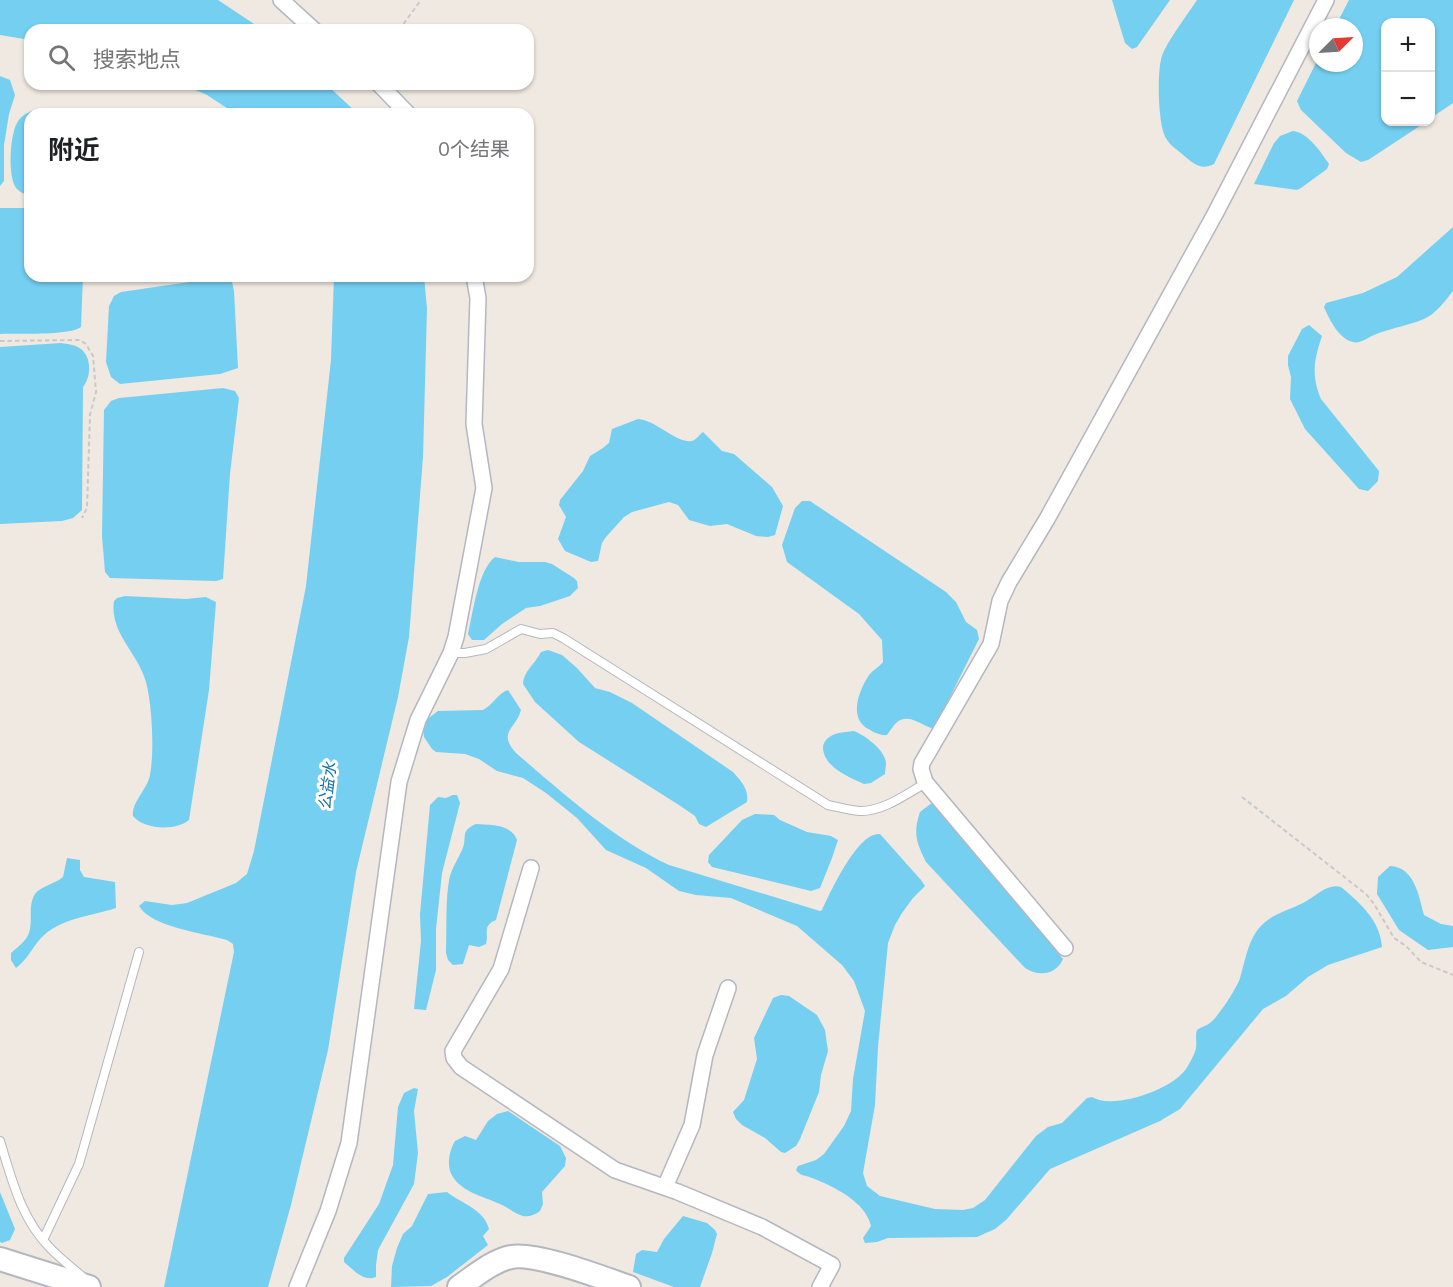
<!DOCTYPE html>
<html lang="zh">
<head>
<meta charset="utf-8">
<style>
  body { margin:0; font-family:Mulish,"Noto Sans SC",sans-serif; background:#f2f2f2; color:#202124 }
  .controls { position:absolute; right:18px; top:18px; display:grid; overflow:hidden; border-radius:12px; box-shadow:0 2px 4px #0004 }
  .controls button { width:54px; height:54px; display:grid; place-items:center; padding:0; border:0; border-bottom:2px solid #e0e0e0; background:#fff; color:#202124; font:30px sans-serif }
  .compass { position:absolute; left:1309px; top:18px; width:54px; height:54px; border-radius:50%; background:#fff; box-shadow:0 2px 4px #0004; rotate:66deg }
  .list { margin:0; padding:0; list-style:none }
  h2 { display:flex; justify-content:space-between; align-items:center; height:78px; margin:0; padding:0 24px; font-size:26px }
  h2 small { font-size:20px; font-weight:400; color:#757577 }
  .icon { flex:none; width:33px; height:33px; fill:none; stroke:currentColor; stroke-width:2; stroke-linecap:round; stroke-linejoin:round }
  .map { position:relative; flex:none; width:1453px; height:1287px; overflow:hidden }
  .search { position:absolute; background:#fff; box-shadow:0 2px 4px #0004; left:24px; top:24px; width:510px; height:66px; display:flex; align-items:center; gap:15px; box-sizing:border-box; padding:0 21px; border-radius:18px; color:#757577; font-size:22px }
  .panel { position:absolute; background:#fff; box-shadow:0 2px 4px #0004; left:24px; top:108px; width:510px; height:174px; border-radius:18px }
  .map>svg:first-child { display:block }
</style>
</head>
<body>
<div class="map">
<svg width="1453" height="1287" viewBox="0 0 1453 1287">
  <rect width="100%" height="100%" fill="#efe9e1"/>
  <!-- water -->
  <path fill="#75cff0" d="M 0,0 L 218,0 L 263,30 L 30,30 L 30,40 L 0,35 Z
    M 1112,0 L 1170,0 L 1137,47 L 1132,49 L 1125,43 Z
    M 1197,0 L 1294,0 L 1214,164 C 1200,171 1193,163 1182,154 C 1175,148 1167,143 1164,134 C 1158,119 1156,64 1164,51 C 1173,33 1186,17 1197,0 Z
    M 1349,0 L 1453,0 L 1453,103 L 1431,118 L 1430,22 L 1386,22 L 1386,122 L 1426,122 L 1368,160 L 1361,162 L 1346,153 L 1301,110 L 1297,101 L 1318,59 L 1318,63 L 1354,63 L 1354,27 L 1335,27 Z
    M 0,76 L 10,80 L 15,95 L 9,114 L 4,145 L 4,181 L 0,186 Z
    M 182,84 L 326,84 L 358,114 L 236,114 L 207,95 Z
    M 32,111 L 47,114 L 30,114 L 30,195 C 25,194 21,193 17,189 C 7,178 10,135 17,123 C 20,117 26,113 32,111 Z
    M 1293,131 C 1309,133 1321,153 1329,164 L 1327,169 L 1301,188 L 1297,190 L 1254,184 L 1274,143 L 1280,136 Z
    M 0,208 L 30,208 L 30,276 L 83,276 L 81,327 C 68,336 19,333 0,334 Z
    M 1453,227 L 1453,291 C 1446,300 1440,308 1431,315 C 1416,325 1392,327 1374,335 C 1367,338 1360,344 1353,342 C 1339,339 1329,319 1324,307 L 1326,303 L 1363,293 L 1397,277 Z
    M 334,276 L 424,276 L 427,309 L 423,457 L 409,637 L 398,697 L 356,872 L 328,1050 L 291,1205 L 268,1287 L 164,1287 L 234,952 L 233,944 L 227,940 C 203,933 151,927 139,906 L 145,901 L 172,905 L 187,903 L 236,883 L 247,874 L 254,851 L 306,586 L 331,360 Z
    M 217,278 L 232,282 L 234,291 L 238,368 L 220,374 L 120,384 L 111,377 L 106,362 L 109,306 L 114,296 L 121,292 Z
    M 1309,325 L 1322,336 C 1314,360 1311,375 1321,399 L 1379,471 L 1378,481 L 1368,491 L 1359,489 L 1305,429 L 1290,399 L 1291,377 L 1288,365 L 1288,356 L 1302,329 Z
    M 61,343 C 68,344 76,345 81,349 C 92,358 91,377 83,387 L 82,510 L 73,518 L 62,521 L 0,524 L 0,347 Z
    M 223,388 L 235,391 L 239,398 L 230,474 L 223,579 L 216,581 L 110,578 L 105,572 L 102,536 L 104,410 L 111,401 L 119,398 Z
    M 638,419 C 656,420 677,444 692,441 C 696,440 699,435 703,432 L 722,451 L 734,454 L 772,487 L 783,506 L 775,535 L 768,537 L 756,536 L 727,524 L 710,526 L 689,520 L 678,505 L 669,502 L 632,512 L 624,517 L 606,537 L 602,543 L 598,561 L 591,562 L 565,551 L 558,539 L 566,517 L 559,505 L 560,500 L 583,471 L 590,456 L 603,448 L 609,443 L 612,429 Z
    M 802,501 L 810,501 L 946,592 L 956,602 L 966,622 L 977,630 L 979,639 L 934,729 C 922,726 908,712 896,723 C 893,726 890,731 887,735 C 879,736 872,731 865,727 C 849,714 860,689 869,675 C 873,670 879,667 883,662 L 882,640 L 859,614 L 787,562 L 782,545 L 795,508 Z
    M 495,557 L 519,562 L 545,562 L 552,564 L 574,578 L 577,581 L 578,588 L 570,596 L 540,606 L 526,608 L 502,624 L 484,640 L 472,640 L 468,634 C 473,613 478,570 495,557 Z
    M 125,596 L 186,599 L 206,597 L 216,602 L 209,690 L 189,820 C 176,831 144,830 133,816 C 131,804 145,791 149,779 C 155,757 152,708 147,686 C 141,655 109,634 114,601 L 117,598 Z
    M 548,650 L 562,655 L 577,668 L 595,688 L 610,692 L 632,703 L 733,772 C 741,781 749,789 747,802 L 706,827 L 699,824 L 695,816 L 679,805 L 579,742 L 535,702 L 523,684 C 523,672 535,664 541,652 Z
    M 508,690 L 521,710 C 516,729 497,732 516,753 C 564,794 612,838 669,865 L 820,911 L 822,910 C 830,893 858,831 880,834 L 921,880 L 925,886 L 913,898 L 902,913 L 895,925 L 888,943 L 878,1047 L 875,1105 L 863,1173 L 867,1186 L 880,1196 L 935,1209 L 963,1210 L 973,1208 L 985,1200 L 1036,1136 L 1048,1127 L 1062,1123 L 1087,1098 L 1092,1097 C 1113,1110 1172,1090 1186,1069 C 1189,1064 1195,1054 1196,1048 C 1197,1041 1195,1036 1197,1030 C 1201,1027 1206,1026 1210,1023 C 1218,1017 1237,988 1240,978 C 1246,959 1248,937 1264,923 C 1276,912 1294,909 1308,900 C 1318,894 1329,883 1341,887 C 1360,903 1380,920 1382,947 L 1328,965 L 1308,977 L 1286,996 L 1263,1009 L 1180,1109 L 1160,1121 L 1050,1169 L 1006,1220 L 995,1229 L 977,1237 L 888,1238 L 877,1242 L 865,1243 L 863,1238 L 871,1226 C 866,1202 833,1186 812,1178 C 805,1175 800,1176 796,1170 L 798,1166 L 816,1160 L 824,1154 L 844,1126 L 851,1111 L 853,1079 L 865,1011 L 854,981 L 842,965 L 797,926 L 731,898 L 696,895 L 679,891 L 646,868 L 606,850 L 577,818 L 546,793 L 523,778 L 497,771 L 479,759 L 465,754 L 436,752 L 432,749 L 424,737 L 423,727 L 426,720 L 438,711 L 483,710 C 493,705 498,693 508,690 Z
    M 854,731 C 866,736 885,750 886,763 C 886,767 885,770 885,774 L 871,783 L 864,784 C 849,777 823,767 823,747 C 823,743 827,738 831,736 C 837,732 847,732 854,731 Z
    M 453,795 L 457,795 L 460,803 L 442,873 L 436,929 L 436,970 L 426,1010 L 414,1009 L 421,941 L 420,914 L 430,805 L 438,797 L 446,798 Z
    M 933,802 L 1063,959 C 1056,975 1039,977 1025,968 L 926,862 C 916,842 913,833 920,812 Z
    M 755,814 L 774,815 L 780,820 L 807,832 L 831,836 L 838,840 L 832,858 L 820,888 L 811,891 L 712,867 L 708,862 L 709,855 L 742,820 Z
    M 476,824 C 491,825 511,824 517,840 L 496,920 C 482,925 489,934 486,944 L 479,947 L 469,945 L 463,964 L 453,965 L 448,960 L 446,953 C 447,930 445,897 450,876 C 453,866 458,859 462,850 C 468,838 459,831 476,824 Z
    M 67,858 L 80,860 L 80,870 L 84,877 L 115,882 L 116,908 C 92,916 60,918 41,938 C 32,948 27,960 16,968 L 11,960 L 11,953 C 15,949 21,945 25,940 C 36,927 26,908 35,894 C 41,886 55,884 63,877 Z
    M 1390,866 C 1415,867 1419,897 1424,915 L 1441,924 L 1453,926 L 1453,947 L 1428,950 L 1399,930 L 1377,894 L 1378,877 Z
    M 781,995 L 789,996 L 817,1015 L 825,1030 L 828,1051 L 821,1075 L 819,1092 L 800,1139 L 796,1146 L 785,1153 L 781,1152 L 765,1138 L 742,1125 L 736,1119 L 733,1112 L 744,1100 L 757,1059 L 754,1038 L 773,998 Z
    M 414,1088 L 418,1089 L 414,1111 L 418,1153 L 414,1184 L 378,1250 L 376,1265 L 376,1277 C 363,1282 354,1270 344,1262 L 344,1258 L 379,1204 L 393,1165 L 398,1107 L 404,1093 Z
    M 508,1111 L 560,1146 L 566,1158 L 565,1166 L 542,1192 L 543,1204 L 540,1211 C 535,1215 529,1217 523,1216 C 515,1214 509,1208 502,1205 C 486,1197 463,1193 453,1177 C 446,1167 449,1151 455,1141 L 465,1136 L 476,1140 L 488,1121 L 497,1114 Z
    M 0,1192 L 15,1229 L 10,1240 L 2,1243 L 0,1242 Z
    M 447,1192 C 462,1204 484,1209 489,1229 L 483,1236 L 488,1245 L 447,1277 L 431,1286 L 391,1287 L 392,1266 L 397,1248 L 403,1234 L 412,1226 L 428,1194 Z
    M 683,1216 L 707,1223 L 715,1230 L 717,1234 L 712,1253 L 700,1287 L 674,1287 L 633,1272 L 636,1254 L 642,1250 L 657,1252 L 664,1239 Z"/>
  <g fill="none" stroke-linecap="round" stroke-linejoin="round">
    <defs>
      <path id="lane" d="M 451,653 L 465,653 L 486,649 L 521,629 L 540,634 L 553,633 L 563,638 L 828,805 C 839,807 850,811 861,811 C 884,811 906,794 926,783
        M 0,1141 C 12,1180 21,1219 51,1249 C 61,1259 72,1268 83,1277
        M 43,1240 L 79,1164 L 139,952"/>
      <path id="street" d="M 281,0 L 314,30
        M 379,84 L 408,114
        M 531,868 L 501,969 L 453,1051 L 454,1058 L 461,1067 L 615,1170 L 678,1192 L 762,1227 L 832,1265 L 820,1287
        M 1065,948 L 925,782 L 921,769 L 922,763 L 991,644 L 1000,601 L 1009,582 L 1047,519 L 1215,214 L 1326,0
        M 665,1187 L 692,1125 L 705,1055 L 728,988
        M 297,1287 L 328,1211 L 349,1143 L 399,782 L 418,720 L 451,653 L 456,637 L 484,488 L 474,424 L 478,298 L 474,276"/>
      <path id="secondary" d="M 0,1259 L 89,1287
        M 459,1287 C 475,1276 492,1261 511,1257 C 536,1252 603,1278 629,1287"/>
    </defs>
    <!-- lane casing -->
    <use href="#lane" stroke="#b4b7c1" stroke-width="10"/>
    <!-- street casing -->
    <use href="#street" stroke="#b4b7c1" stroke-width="18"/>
    <!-- secondary casing -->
    <use href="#secondary" stroke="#b4b7c1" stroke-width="26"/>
    <!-- path -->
    <path stroke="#c9c9c9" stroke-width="2" stroke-dasharray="4.5 3" stroke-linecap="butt" d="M 399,30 L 421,0
      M 0,341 L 79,340 L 86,344 L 93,356 L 96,392 L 90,415 L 87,508 L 82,518
      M 1242,797 L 1366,894 L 1374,904 L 1394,938 L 1406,946 L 1421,962 L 1453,975"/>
    <!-- lane -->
    <use href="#lane" stroke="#fff" stroke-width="8"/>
    <!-- street -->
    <use href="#street" stroke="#fff" stroke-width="15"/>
    <!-- secondary -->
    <use href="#secondary" stroke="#fff" stroke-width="22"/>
  </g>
  <g text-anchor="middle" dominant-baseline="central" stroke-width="6" stroke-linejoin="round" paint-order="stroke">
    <!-- water labels -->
    <g font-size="16" font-style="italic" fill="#0d6fa3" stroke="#fff">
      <text transform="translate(327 786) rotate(-83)">公益水</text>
    </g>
  </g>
</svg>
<div class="controls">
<button>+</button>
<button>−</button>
</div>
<svg class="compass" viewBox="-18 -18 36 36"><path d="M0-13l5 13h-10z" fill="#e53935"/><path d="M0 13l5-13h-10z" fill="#757577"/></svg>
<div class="search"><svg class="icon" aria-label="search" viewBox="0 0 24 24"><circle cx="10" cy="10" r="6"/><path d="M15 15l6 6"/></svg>搜索地点</div>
<section class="panel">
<h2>附近<small>0个结果</small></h2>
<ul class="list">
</ul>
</section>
</div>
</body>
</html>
